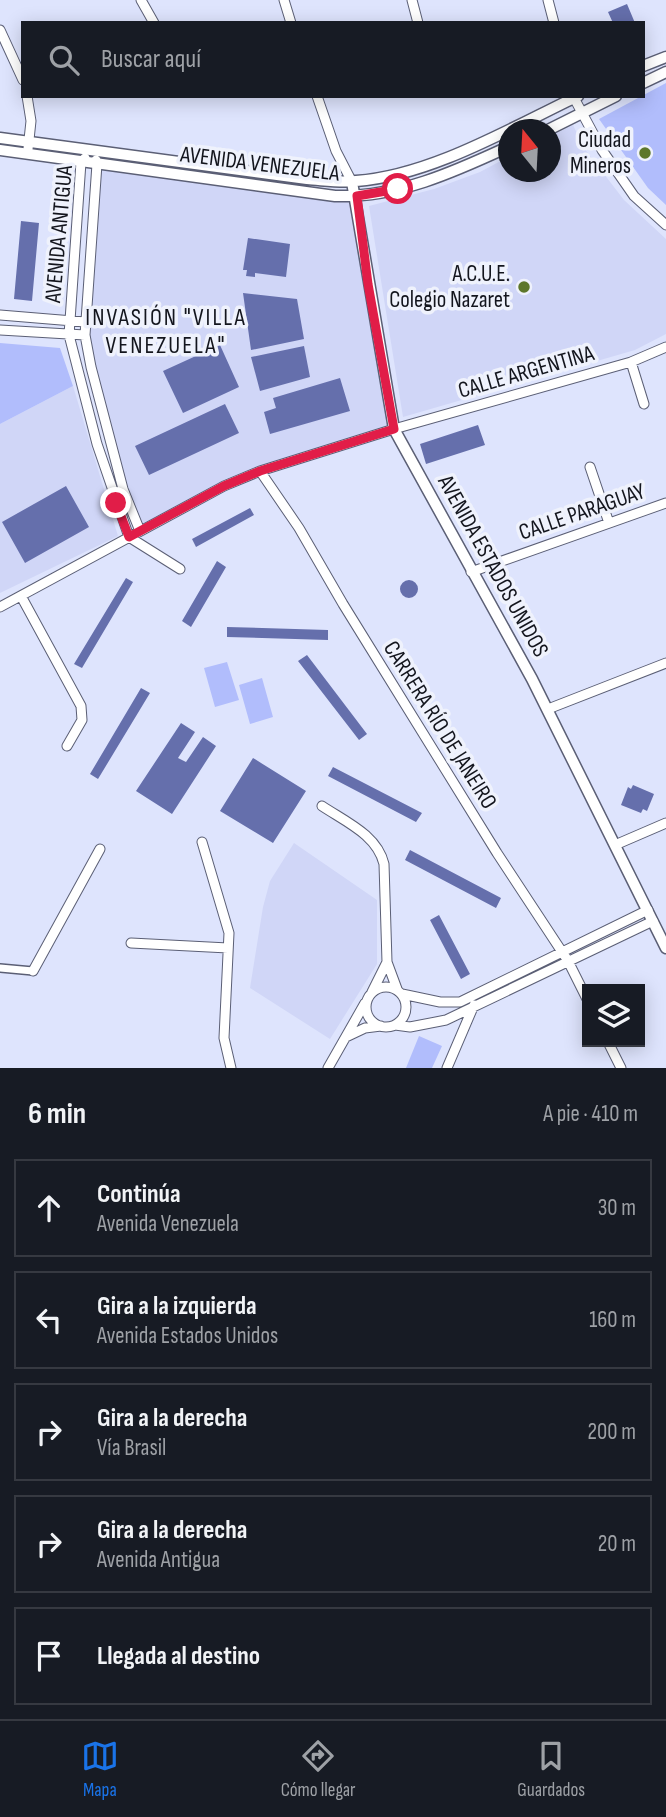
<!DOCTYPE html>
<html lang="es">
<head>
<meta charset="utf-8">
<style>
  body { margin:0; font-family:"Sofia Sans Condensed",sans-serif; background:#20242c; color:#f1f3f6 }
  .controls { position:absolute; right:21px; bottom:21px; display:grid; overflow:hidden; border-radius:0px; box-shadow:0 4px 18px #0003 }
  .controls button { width:63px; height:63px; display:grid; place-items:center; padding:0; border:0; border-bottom:2px solid #363941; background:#171b24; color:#f1f3f6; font:35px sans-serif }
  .compass { position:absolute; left:498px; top:119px; width:63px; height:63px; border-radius:50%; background:#171b24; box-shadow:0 4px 18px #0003; rotate:342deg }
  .stop { position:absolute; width:21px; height:21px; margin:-16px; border:5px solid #e11d48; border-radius:50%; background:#fff }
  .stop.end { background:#e11d48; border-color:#fff; box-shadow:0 2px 7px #0008 }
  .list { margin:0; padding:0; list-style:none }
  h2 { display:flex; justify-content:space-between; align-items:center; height:91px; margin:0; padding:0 28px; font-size:30px }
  h2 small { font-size:23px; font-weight:400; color:#9ea1a6 }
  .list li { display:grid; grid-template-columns:46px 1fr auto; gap:21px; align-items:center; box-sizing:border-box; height:98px; margin:0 14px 14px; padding:0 14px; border:2px solid #363941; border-radius:0px }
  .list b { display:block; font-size:26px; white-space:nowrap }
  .list p { margin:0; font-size:23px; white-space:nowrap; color:#9ea1a6 }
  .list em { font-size:23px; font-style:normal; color:#9ea1a6 }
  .icon { flex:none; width:38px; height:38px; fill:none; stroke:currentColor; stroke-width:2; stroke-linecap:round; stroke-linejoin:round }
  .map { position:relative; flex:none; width:666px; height:1068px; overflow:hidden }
  .search { position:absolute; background:#171b24; box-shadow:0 4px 18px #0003; left:21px; right:21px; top:21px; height:77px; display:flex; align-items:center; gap:18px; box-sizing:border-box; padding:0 24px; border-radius:0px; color:#9ea1a6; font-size:26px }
  .sheet { height:651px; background:#171b24 }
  nav { display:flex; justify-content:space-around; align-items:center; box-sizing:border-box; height:98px; border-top:2px solid #363941; background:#171b24; font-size:19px; color:#9ea1a6 }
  nav a { display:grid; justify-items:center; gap:4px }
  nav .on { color:#1a73e8 }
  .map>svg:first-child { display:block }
</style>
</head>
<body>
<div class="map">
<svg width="666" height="1068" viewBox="0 0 666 1068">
  <rect width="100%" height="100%" fill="#dee4fd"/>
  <!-- built -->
  <path fill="#d0d6f7" d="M 573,125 L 584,148 L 624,200 L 666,239 L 666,334 L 635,350 L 403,417 L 369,206 L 434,189 L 480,172 L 508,157 L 508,172 L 550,172 L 551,136 Z
    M 97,164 L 357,196 L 394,429 L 260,471 L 140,531 L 123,489 L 85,335 Z
    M 73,386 L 118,536 L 0,593 L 0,424 Z
    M 294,843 L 377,900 L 377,964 L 330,1039 L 250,988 L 263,907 L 270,881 Z"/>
  <!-- green -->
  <path fill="#b1bdfc" d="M 666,83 L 666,205 L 648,188 L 599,119 Z
    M 0,343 L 60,348 L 73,386 L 0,424 Z
    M 227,662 L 239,700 L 215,707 L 204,668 Z
    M 262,678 L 273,717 L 250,724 L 239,685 Z
    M 419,1036 L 442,1046 L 432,1068 L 406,1068 Z"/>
  <!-- building -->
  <path fill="#656fac" d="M 627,4 L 635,23 L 613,23 L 608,12 Z
    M 21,221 L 39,223 L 32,301 L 14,299 Z
    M 248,238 L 290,244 L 286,277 L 255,273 L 255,277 L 246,276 L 247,270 L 243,270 Z
    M 243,293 L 297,299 L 304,339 L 251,350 Z
    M 220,345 L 239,387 L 183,413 L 163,371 Z
    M 304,346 L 310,377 L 260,391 L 251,357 Z
    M 340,378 L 350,411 L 270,434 L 264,412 L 276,408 L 273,398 Z
    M 225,404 L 239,433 L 149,475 L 135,446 Z
    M 478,425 L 485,445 L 426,464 L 420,444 Z
    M 66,486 L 89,527 L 25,563 L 2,522 Z
    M 250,508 L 254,515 L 196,547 L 192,539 Z
    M 217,561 L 226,567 L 191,627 L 182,621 Z
    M 126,578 L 133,582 L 82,668 L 74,664 Z
    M400 589a9 9 0 1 1 18 0a9 9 0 1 1-18 0Z
    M 227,627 L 328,630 L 328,640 L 227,637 Z
    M 307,655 L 367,734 L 359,740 L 298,661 Z
    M 141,688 L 150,693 L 98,779 L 90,774 Z
    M 181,723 L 195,732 L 178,758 L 186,762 L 203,737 L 216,746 L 172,814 L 136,791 Z
    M 253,758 L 306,791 L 273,843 L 220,811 Z
    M 333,767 L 422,813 L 416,822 L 328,776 Z
    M 633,785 L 654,794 L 647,811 L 643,809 L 641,813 L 621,805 L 628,787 L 631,789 Z
    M 410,850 L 501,898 L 496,908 L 405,860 Z
    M 439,915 L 470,974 L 461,979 L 430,920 Z"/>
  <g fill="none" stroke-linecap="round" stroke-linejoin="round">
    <defs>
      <path id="pedestrian" d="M 0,968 L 33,971"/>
      <path id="minor" d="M 141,0 L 154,23
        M 284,0 L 291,23
        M 412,0 L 418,23
        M 548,0 L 554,23
        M 0,30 L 23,80
        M 27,96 L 31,121 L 28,149
        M 317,96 L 336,151 L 352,182
        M 573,96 L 602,150 L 634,196 L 666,225
        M 85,158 L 81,162 L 69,335 L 97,444 L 129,537 L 180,569
        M 96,160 L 97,164 L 85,335 L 91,367 L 123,489 L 140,531
        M 0,315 L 85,322
        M 0,330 L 85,335
        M 631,362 L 644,404
        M 590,467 L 609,523
        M 260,471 L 299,528 L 343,604 L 497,853 L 568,961 L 587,999
        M 471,572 L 666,503
        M 21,596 L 81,706 L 82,720 L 67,746
        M 0,607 L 224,486 L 260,471 L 394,429 L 631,362 L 666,347
        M 548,709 L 666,663
        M 322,806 C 346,822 377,835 384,864 L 387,962 L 397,989
        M 202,842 L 229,933 L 224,1038 L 231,1068
        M 615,845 L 666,823
        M 131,943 L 228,948
        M 33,971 L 100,849
        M366 1007a20 20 0 1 1 40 0a20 20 0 1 1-40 0Z
        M 372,992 L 387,962
        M 402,994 L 440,1002 L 460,1002 L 648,910
        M 395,1025 L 410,1027 L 446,1020 L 653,921
        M 346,1037 L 365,1028 L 381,1026
        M 608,1042 L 621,1068
        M 328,1068 L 365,1003
        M 447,1068 L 474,1005"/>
      <path id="tertiary" d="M 643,66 L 666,57
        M 643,83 L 666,72
        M 548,130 L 616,96
        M 0,138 L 307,179 C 323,180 340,183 356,181 C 430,176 511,128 578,96
        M 0,150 L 335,196 C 397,198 454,172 508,147
        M 352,182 L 394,429 L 532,679 L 666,948"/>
    </defs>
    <!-- pedestrian casing -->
    <use href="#pedestrian" stroke="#5b5f75" stroke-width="10"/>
    <!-- minor casing -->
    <use href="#minor" stroke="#5b5f75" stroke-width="11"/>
    <!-- tertiary casing -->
    <use href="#tertiary" stroke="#5b5f75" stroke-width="13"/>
    <!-- pedestrian -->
    <use href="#pedestrian" stroke="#fff" stroke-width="7"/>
    <!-- minor -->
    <use href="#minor" stroke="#fff" stroke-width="9"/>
    <!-- tertiary -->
    <use href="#tertiary" stroke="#fff" stroke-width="10"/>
  </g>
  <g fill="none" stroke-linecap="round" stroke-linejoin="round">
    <!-- route -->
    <path stroke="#e11d48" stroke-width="9" d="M 116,503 L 129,537 L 224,486 L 260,471 L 394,429 L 368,284 L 357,196 L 398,189"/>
  </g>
  <!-- markers -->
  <g fill="#5d772b" stroke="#eff2fc" stroke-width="2.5">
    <circle cx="645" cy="153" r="7"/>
    <circle cx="524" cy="287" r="7"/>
  </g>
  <g text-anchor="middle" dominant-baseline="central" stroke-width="7" stroke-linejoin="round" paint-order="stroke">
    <!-- poi labels -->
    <g font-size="23" fill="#13151d" stroke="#eff2fc" text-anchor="end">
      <text x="631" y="140">Ciudad<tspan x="631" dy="26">Mineros</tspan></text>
      <text x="510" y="274">A.C.U.E.<tspan x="510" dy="26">Colegio Nazaret</tspan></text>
    </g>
    <!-- street labels -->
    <g font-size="23" fill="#13151d" stroke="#eff2fc">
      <text transform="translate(260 164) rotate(7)">AVENIDA VENEZUELA</text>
      <text transform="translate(59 234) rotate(-85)">AVENIDA ANTIGUA</text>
      <text transform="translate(526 372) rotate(-16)">CALLE ARGENTINA</text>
      <text transform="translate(582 512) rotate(-19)">CALLE PARAGUAY</text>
      <text transform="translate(493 566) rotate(61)">AVENIDA ESTADOS UNIDOS</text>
      <text transform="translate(440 725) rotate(58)">CARRERA RÍO DE JANEIRO</text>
    </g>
    <!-- neighbourhood labels -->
    <g font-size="24" letter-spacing="2" fill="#13151d" stroke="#eff2fc">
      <text x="166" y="317">INVASIÓN "VILLA<tspan x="166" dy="28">VENEZUELA"</tspan></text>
    </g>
  </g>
</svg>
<div class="controls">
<button><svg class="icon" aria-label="layers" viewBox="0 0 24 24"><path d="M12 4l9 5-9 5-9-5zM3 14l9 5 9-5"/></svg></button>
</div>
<svg class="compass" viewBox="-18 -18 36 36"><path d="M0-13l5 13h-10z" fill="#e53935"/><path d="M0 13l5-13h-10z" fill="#9ea1a6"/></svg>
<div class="stop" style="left:398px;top:189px"></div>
<div class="stop end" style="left:116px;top:503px"></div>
<div class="search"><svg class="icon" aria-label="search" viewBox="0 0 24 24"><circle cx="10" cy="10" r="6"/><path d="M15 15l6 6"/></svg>Buscar aquí</div>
</div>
<section class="sheet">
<h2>6 min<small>A pie · 410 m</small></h2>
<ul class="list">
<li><svg class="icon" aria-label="ahead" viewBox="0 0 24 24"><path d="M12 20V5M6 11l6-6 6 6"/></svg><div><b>Continúa</b><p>Avenida Venezuela</p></div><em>30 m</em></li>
<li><svg class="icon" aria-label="left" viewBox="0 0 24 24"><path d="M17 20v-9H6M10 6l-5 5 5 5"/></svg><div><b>Gira a la izquierda</b><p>Avenida Estados Unidos</p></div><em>160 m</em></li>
<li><svg class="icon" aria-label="right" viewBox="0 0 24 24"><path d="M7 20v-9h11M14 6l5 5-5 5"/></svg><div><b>Gira a la derecha</b><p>Vía Brasil</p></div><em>200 m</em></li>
<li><svg class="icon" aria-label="right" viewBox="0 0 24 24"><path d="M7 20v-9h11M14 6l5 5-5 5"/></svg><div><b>Gira a la derecha</b><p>Avenida Antigua</p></div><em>20 m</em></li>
<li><svg class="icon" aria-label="arrive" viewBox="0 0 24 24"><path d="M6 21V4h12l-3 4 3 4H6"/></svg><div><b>Llegada al destino</b></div></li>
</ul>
</section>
<nav>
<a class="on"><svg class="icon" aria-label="map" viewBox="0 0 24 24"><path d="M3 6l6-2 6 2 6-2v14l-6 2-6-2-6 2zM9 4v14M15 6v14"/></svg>Mapa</a>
<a><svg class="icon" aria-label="directions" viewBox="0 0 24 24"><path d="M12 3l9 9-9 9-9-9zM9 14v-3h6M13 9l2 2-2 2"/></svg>Cómo llegar</a>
<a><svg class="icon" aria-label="saved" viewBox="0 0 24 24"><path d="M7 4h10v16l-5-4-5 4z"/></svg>Guardados</a>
</nav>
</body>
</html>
